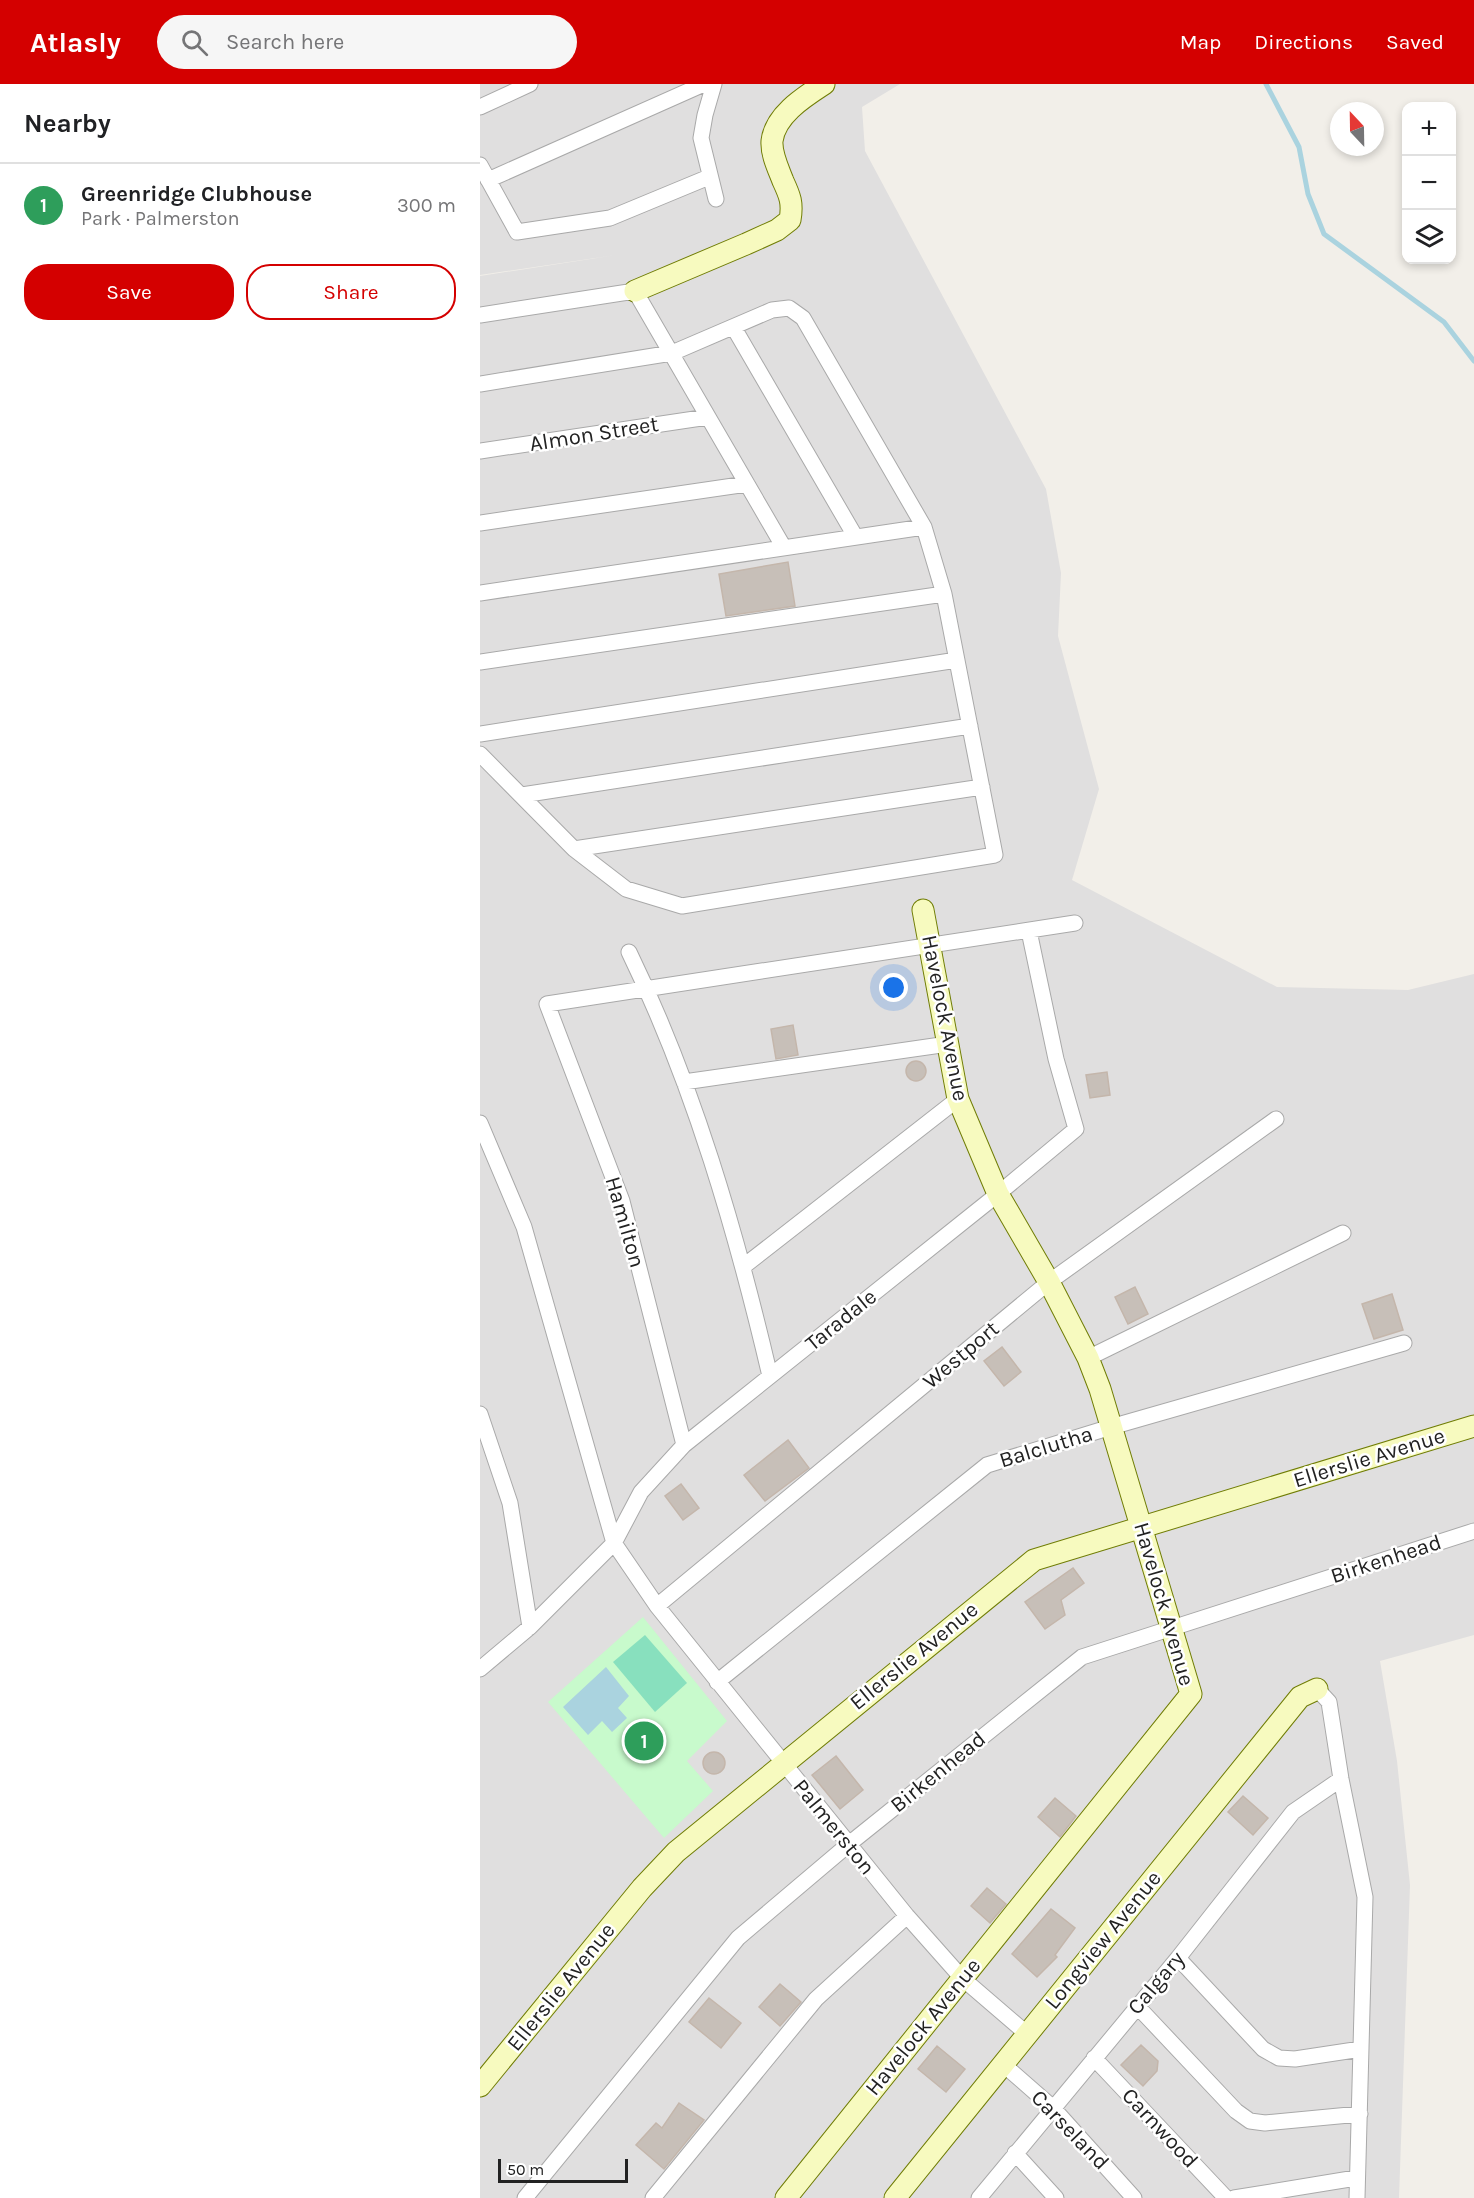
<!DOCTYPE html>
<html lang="en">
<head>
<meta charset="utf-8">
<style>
  body { margin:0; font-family:Karla,sans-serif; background:#f6f6f6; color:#202124 }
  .controls { position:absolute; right:18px; top:18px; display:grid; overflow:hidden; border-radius:12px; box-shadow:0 3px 9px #0003 }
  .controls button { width:54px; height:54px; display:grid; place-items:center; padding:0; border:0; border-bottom:2px solid #e0e0e0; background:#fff; color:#202124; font:30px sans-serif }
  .compass { position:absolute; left:850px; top:18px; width:54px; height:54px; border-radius:50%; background:#fff; box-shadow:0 3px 9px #0003; rotate:338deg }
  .scale { position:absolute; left:18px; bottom:15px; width:130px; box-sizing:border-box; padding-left:6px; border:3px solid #222; border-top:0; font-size:16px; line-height:21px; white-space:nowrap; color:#222; -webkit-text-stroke:4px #fff; paint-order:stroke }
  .you { position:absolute; left:414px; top:904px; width:21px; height:21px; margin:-15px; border:4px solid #fff; border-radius:50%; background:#1a73e8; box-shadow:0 0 0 9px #1a73e833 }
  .badge { display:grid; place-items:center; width:39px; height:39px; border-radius:50%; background:#d40000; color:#fff; font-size:20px; font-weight:700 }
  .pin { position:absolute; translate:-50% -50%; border:3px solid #fff; box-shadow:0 2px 6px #0006 }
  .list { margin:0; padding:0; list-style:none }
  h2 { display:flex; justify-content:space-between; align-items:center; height:78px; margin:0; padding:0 24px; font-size:26px }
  h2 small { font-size:20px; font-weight:400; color:#757577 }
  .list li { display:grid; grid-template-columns:39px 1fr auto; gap:18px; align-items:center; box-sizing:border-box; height:84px; padding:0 24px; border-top:2px solid #e0e0e0 }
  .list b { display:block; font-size:22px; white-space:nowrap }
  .list p { margin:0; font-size:20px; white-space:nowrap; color:#757577 }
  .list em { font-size:20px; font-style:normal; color:#757577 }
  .actions { display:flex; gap:12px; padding:18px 24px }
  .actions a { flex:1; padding:14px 0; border:2px solid #d40000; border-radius:24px; text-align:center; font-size:21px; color:#d40000 }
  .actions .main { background:#d40000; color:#fff }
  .icon { flex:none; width:33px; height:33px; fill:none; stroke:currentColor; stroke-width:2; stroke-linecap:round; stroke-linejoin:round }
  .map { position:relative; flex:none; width:994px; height:2114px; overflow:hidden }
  header { display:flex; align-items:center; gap:36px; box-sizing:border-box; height:84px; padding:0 30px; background:#d40000; color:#fff }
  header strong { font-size:28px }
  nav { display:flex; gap:33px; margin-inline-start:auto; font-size:21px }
  .search { width:420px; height:54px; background:#f6f6f6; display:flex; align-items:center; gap:15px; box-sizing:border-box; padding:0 21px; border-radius:33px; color:#757577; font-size:22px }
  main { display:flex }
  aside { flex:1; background:#fff }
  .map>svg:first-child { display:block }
</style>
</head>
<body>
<header>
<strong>Atlasly</strong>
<div class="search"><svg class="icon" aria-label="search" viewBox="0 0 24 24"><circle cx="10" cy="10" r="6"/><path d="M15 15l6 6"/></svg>Search here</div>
<nav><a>Map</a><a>Directions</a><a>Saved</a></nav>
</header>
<main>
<aside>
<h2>Nearby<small></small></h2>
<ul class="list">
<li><span class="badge" style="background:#2e9e5b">1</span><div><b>Greenridge Clubhouse</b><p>Park · Palmerston</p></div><em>300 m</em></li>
</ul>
<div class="actions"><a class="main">Save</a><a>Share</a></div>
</aside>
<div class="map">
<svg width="994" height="2114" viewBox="0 0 994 2114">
  <rect width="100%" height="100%" fill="#f2efe9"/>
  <!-- residential -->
  <path fill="#e0dfdf" d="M 0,0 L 420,0 L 382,23 L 385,67 L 566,405 L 581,489 L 578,552 L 619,705 L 592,796 L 797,903 L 928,906 L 994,890 L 994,1551 L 900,1577 L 917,1677 L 930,1801 L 919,2114 L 0,2114 L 0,192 L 136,171 L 0,191 Z"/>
  <!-- park -->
  <path fill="#c8facc" d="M 163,1533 L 247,1637 L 207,1677 L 233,1707 L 184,1754 L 68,1618 Z"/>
  <!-- pitch -->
  <path fill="#88e0be" d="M 165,1551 L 207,1599 L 175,1628 L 133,1578 Z"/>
  <!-- water -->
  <path fill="#aad3df" d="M 126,1583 L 149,1612 L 138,1624 L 147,1634 L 132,1648 L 122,1637 L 108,1651 L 83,1623 Z"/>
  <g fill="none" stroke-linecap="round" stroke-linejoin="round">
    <!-- stream -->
    <path stroke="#aad3df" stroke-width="5" d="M 786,0 L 819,63 L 828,110 L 844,150 L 964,238 L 994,277"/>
  </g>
  <!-- building -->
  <path fill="#c7bfb8" stroke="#c4b6ab" stroke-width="1.5" d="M 308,478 L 315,522 L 246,532 L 239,490 Z
    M 313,941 L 318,971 L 296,975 L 291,945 Z
    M426 987a10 10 0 1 1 20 0a10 10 0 1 1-20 0Z
    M 627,988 L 630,1011 L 610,1014 L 606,991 Z
    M 655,1203 L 668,1230 L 648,1240 L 635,1213 Z
    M 912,1210 L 923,1246 L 894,1255 L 882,1220 Z
    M 522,1263 L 541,1288 L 524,1302 L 504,1277 Z
    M 308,1356 L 329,1384 L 285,1417 L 264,1391 Z
    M 201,1400 L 219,1424 L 203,1436 L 185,1412 Z
    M 593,1484 L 604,1499 L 581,1516 L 585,1531 L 565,1545 L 545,1518 Z
    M223 1679a11 11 0 1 1 22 0a11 11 0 1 1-22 0Z
    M 356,1672 L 383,1706 L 360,1725 L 332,1691 Z
    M 763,1712 L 788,1734 L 773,1751 L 748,1728 Z
    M 575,1714 L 596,1732 L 580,1753 L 558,1733 Z
    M 507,1804 L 526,1820 L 510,1839 L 491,1822 Z
    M 571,1825 L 595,1844 L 575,1871 L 577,1873 L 557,1893 L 532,1870 Z
    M 300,1900 L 321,1918 L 300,1942 L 279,1923 Z
    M 229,1914 L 261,1939 L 241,1964 L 209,1938 Z
    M 661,1961 L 678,1977 L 677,1987 L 663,2002 L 641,1981 Z
    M 457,1962 L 485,1985 L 466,2008 L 438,1985 Z
    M 199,2019 L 224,2036 L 184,2085 L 156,2061 L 176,2039 L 182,2044 Z"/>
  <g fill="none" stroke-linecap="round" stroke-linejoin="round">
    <defs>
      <path id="street" d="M 234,0 L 225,31 L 221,54 L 236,115
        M 0,23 L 50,0
        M 0,81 L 37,148 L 130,134 L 229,93
        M 8,96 L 224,0
        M 0,231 L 155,207 L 303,462
        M 254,244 L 375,452
        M 0,300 L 192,269 L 292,226 L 309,224 L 323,234 L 444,443 L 464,510 L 515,771 L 202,822 L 146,805 L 94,765 L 0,670
        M 0,367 L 228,333
        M 0,439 L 267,400
        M 0,509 L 444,443
        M 0,578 L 464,510
        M 0,650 L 477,576
        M 42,711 L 490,642
        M 94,765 L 502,703
        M 149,868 C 214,1002 256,1147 290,1292
        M 204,998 L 468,960
        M 0,1039 L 44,1143 L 134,1459 L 177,1522 L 427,1832 L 482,1894 L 546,1949
        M 264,1182 L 478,1015
        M 608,1274 L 863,1149
        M 0,1330 L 30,1419 L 50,1543
        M 204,1361 L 142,1117 L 67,920 L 595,839
        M 177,1522 L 569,1198 L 796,1035
        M 0,1585 L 50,1543 L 134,1459 L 161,1408 L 204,1361 L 518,1110 L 596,1045 L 576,975 L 549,847
        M 237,1598 L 507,1381 L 631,1343 L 924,1259
        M 837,1605 L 849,1618 L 861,1695 L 885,1813 L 877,2114
        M 698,1874 L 783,1965 L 799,1974 L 815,1975 L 881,1965
        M 657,1922 L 756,2027 L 770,2037 L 785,2039 L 880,2030
        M 614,1974 L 746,2114
        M 524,1981 L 573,2024 L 654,2114
        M 535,2069 L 576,2114
        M 45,2114 L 258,1854 L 369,1760 L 602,1573 L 994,1447
        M 173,2114 L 336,1915 L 427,1832
        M 499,2114 L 698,1874 L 813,1728 L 861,1695
        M 754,2114 L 876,2094"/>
      <path id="secondary" d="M 155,207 L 266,160 L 297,146 L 310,136 C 313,119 310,112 303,97 C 298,84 291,70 292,57 C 295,31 324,13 344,0
        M 0,2002 L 162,1804 L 196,1768 L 554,1476 L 994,1342
        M 306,2114 L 711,1610 L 620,1305 L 608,1274 L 569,1198 L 518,1110 L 478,1015 L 443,826
        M 415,2114 L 820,1613 L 837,1605"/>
    </defs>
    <!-- street casing -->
    <use href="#street" stroke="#a9a9a9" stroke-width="17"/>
    <!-- secondary casing -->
    <use href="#secondary" stroke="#707d05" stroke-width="23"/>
    <!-- street -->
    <use href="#street" stroke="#fff" stroke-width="15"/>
    <!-- secondary -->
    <use href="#secondary" stroke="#f7fabf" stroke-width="21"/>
  </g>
  <g text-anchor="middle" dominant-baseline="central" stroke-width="5" stroke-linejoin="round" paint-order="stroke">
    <!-- street labels -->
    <g font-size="22" fill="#222" stroke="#fff">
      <text transform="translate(114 350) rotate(-9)">Almon Street</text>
      <text transform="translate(465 934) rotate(79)">Havelock Avenue</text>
      <text transform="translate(145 1138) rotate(74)">Hamilton</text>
      <text transform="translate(361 1236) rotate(-39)">Taradale</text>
      <text transform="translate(481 1271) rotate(-40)">Westport</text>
      <text transform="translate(566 1363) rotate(-17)">Balclutha</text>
      <text transform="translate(889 1374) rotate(-17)">Ellerslie Avenue</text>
      <text transform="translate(906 1475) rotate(-18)">Birkenhead</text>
      <text transform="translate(684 1520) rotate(74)">Havelock Avenue</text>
      <text transform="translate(434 1572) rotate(-39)">Ellerslie Avenue</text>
      <text transform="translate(458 1688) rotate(-39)">Birkenhead</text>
      <text transform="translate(354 1743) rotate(51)">Palmerston</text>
      <text transform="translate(623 1856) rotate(-51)">Longview Avenue</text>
      <text transform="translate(676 1899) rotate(-50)">Calgary</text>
      <text transform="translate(81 1903) rotate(-51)">Ellerslie Avenue</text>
      <text transform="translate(443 1943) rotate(-51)">Havelock Avenue</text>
      <text transform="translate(680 2044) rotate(47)">Carnwood</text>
      <text transform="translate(590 2046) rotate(46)">Carseland</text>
    </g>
  </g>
</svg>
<div class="controls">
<button>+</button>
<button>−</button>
<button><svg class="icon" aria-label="layers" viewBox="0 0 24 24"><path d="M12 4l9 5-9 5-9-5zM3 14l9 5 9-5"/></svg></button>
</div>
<svg class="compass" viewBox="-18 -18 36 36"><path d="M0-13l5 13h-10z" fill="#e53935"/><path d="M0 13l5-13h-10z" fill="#757577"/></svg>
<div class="scale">50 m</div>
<div class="you"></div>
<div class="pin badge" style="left:164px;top:1657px;background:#2e9e5b">1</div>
</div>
</main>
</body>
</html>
